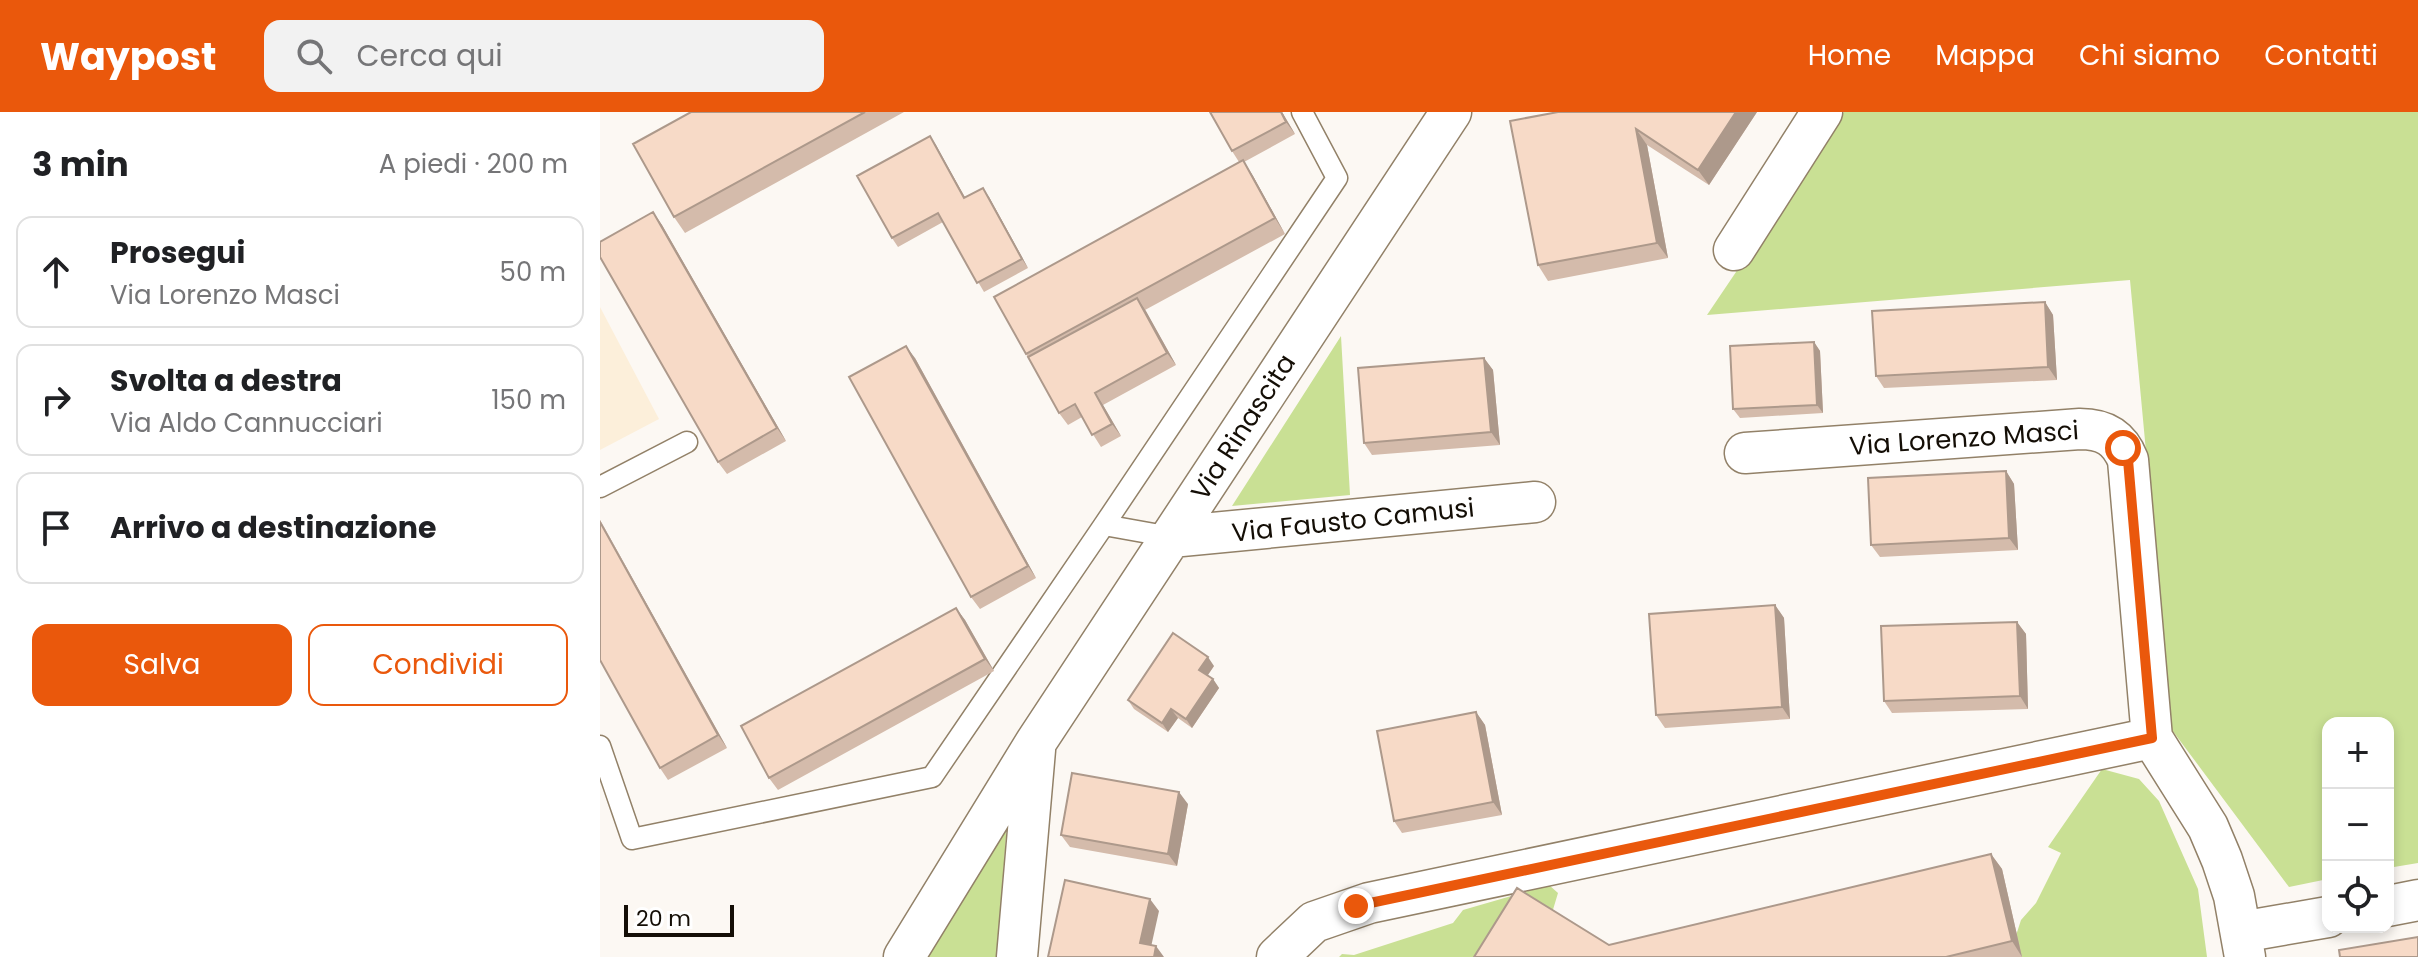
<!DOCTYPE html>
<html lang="it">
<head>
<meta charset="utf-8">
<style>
  body { margin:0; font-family:Poppins,sans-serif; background:#f2f2f2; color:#202124 }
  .controls { position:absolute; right:24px; bottom:24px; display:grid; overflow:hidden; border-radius:16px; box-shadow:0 4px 12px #0003 }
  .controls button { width:72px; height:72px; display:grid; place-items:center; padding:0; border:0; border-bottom:2px solid #e0e0e0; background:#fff; color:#202124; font:40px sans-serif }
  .scale { position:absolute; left:24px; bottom:20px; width:110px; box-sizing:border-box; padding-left:8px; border:4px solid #140e06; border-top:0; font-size:22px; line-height:28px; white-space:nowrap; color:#140e06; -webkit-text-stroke:6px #fff; paint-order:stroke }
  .stop { position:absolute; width:24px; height:24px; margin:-18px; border:6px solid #ea580c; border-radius:50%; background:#fff }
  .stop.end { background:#ea580c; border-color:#fff; box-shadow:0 2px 8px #0008 }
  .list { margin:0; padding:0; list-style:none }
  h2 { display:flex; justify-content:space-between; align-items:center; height:104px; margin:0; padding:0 32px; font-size:34px }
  h2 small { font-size:26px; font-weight:400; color:#757577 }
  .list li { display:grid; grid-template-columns:52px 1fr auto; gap:24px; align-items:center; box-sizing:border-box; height:112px; margin:0 16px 16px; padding:0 16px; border:2px solid #e0e0e0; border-radius:16px }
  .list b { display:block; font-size:30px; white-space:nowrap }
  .list p { margin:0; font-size:26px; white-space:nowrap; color:#757577 }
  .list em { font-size:26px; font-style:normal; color:#757577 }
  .actions { display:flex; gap:16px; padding:24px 32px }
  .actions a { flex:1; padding:18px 0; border:2px solid #ea580c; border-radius:16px; text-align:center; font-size:28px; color:#ea580c }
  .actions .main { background:#ea580c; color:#fff }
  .icon { flex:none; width:44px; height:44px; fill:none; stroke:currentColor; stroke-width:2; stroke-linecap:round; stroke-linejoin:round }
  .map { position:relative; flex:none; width:1818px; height:845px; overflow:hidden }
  header { display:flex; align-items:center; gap:48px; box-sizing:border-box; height:112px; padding:0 40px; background:#ea580c; color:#fff }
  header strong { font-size:38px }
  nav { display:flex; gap:44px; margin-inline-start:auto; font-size:28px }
  .search { width:560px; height:72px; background:#f2f2f2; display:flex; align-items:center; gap:20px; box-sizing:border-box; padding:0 28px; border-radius:16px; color:#757577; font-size:30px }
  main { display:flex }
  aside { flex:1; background:#fff }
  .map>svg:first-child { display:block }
</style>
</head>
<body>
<header>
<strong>Waypost</strong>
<div class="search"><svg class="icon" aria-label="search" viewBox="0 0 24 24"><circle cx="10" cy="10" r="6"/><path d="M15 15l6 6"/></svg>Cerca qui</div>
<nav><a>Home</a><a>Mappa</a><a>Chi siamo</a><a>Contatti</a></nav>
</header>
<main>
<aside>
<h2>3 min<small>A piedi · 200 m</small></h2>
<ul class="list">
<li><svg class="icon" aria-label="ahead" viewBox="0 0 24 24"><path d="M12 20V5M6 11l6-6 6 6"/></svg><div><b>Prosegui</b><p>Via Lorenzo Masci</p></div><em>50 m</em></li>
<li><svg class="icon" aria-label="right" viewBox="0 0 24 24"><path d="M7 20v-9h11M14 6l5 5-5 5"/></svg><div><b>Svolta a destra</b><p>Via Aldo Cannucciari</p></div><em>150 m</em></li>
<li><svg class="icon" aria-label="arrive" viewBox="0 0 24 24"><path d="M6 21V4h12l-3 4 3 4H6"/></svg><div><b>Arrivo a destinazione</b></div></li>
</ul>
<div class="actions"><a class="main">Salva</a><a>Condividi</a></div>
</aside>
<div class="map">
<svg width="1818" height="845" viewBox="0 0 1818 845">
  <rect width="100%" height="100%" fill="#fcf8f3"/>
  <!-- built -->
  <path fill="#fcefda" d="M 0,195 L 59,307 L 0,338 Z"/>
  <!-- green -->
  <path fill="#c9e094" d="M 1244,0 L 1818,0 L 1818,751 L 1788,756 L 1788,611 L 1728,611 L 1728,767 L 1689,775 L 1572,618 L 1530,168 L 1107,203 Z
    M 741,224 L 750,383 L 632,394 Z
    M 1502,657 L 1539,667 L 1559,689 L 1598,777 L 1607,845 L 1409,845 L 1421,808 L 1436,791 L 1461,741 L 1448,735 Z
    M 408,698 L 397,845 L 318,845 Z
    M 949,773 L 958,781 L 952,801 L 894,845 L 739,845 L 742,842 L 754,843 L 853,811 L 863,798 Z"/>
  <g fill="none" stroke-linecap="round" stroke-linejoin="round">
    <defs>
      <path id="lane" d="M 0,375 L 87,330
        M 504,413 L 571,425
        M 0,634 L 32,727 L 332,665 L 504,413 L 737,66 L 702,0"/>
      <path id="street" d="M 1134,138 L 1222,0
        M 1145,341 L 1480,317 C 1504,317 1519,325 1528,348 L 1552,626 L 1608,715 L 1622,748 L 1634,784 L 1645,845
        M 571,425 L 935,390
        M 1788,794 L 1818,788
        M 1641,820 L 1728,805
        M 304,845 L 436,630 L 851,0
        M 417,845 L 435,638
        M 677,845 L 714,810 L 769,791 L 1552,626"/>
    </defs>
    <!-- lane casing -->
    <use href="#lane" stroke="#928168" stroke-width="23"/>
    <!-- street casing -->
    <use href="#street" stroke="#928168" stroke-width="43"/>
    <!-- lane -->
    <use href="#lane" stroke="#fff" stroke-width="20"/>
    <!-- street -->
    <use href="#street" stroke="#fff" stroke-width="40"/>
  </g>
  <!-- wall -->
  <path fill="#d4bbab" d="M 91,0 L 304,0 L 85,121 L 74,105 Z
    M 610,0 L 682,0 L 695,22 L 644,50 L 653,64 L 685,122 L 545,198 L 576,253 L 503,293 L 521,324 L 501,335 L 482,305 L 468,313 L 459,301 L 394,185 L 639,50 L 632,39 Z
    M 1157,0 L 1109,73 L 1047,33 L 1068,146 L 948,169 L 938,153 L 910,9 Z
    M 330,24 L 365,85 L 389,85 L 428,156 L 384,180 L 343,110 L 298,135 L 292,126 Z
    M 53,100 L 62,113 L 186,329 L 127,362 L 118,350 Z
    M 1445,190 L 1453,203 L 1457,268 L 1284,276 L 1276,264 Z
    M 1214,230 L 1220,239 L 1223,301 L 1140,306 L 1133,297 Z
    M 315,246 L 436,466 L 380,497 L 371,485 Z
    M 884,246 L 893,258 L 900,333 L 772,343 L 764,331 Z
    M 1406,359 L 1414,372 L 1418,438 L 1280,445 L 1271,433 Z
    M 0,408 L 127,636 L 68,668 L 60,656 L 0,548 Z
    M 1175,493 L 1184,506 L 1190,607 L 1065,616 L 1056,603 Z
    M 356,496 L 365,508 L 394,559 L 178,678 L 169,666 Z
    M 1417,510 L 1426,522 L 1428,597 L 1292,601 L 1284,589 Z
    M 614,554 L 608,563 L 613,567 L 619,576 L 592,616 L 578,606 L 568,620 L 534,597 L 528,588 Z
    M 876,600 L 885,613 L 902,703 L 802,721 L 794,709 Z
    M 588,692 L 577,754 L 470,735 L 461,723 Z
    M 1391,742 L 1402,757 L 1422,845 L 874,845 L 1009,833 Z"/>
  <!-- shaded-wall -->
  <path fill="#ad998b" d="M 681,0 L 682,0 L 695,22 L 686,10 Z
    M 1136,0 L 1157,0 L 1109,73 L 1098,58 Z
    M 1036,17 L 1047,33 L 1068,146 L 1057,131 Z
    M 330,24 L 336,33 L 370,95 L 364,86 Z
    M 643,48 L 653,64 L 685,122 L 675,106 Z
    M 383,76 L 389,85 L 428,156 L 422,147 Z
    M 53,100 L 62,113 L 186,329 L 177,316 Z
    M 537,186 L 546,199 L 576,253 L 567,241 Z
    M 1445,190 L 1453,203 L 1457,268 L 1448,255 Z
    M 1214,230 L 1220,239 L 1223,301 L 1217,293 Z
    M 306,234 L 315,246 L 436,466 L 428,454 Z
    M 884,246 L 893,258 L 900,333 L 891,320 Z
    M 495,281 L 503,293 L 521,324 L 512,312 Z
    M 1406,359 L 1414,372 L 1418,438 L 1409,426 Z
    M 0,408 L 4,415 L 127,636 L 118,623 Z
    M 1175,493 L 1184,506 L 1190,607 L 1182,595 Z
    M 356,496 L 365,508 L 394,559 L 385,547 Z
    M 1417,510 L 1426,522 L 1428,597 L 1420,584 Z
    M 608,545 L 614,554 L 605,567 L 599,558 Z
    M 613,567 L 619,576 L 592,616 L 586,607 Z
    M 571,597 L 578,606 L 568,620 L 562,611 Z
    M 876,600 L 885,613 L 902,703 L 893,690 Z
    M 579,680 L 588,692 L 577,754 L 568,742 Z
    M 1391,742 L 1402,757 L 1422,845 L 1412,829 Z
    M 550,787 L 559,799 L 549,844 L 540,831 Z
    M 556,834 L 564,845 L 554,845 Z"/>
  <!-- building -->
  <path fill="#f7dac7" stroke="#ad998b" stroke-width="2" d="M 91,0 L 265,0 L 74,105 L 33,32 Z
    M 610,0 L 681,0 L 686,10 L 632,39 Z
    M 958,0 L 1136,0 L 1098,58 L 1036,17 L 1057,131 L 938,153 L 910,9 Z
    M 330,24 L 364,86 L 383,76 L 422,147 L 377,171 L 338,101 L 292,126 L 257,64 Z
    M 643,48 L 675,106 L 426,242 L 394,185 Z
    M 53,100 L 177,316 L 118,350 L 0,145 L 0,130 Z
    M 537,186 L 567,241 L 495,281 L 512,312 L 492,323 L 475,292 L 459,301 L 428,245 Z
    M 1445,190 L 1448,255 L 1276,264 L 1272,199 Z
    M 1214,230 L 1217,293 L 1133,297 L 1130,234 Z
    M 306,234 L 428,454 L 371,485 L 249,265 Z
    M 884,246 L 891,320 L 764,331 L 758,256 Z
    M 1406,359 L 1409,426 L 1271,433 L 1268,366 Z
    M 0,410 L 118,623 L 60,656 L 0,548 Z
    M 1175,493 L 1182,595 L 1056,603 L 1049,502 Z
    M 356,496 L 385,547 L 169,666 L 141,614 Z
    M 1417,510 L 1420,584 L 1284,589 L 1281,514 Z
    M 573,521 L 608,545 L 599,558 L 613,567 L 586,607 L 571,597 L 562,611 L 528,588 Z
    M 876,600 L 893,690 L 794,709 L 777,619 Z
    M 472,661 L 579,680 L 568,742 L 461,723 Z
    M 1391,742 L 1412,829 L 1346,845 L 874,845 L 917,776 L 1009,833 Z
    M 465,768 L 550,787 L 540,831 L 556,834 L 554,845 L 448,845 Z
    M 1818,825 L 1818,845 L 1740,845 L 1739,838 Z"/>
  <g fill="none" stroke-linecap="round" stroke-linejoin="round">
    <!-- route -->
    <path stroke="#ea580c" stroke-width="10" d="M 756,794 L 1552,626 L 1528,348 L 1523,336"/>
  </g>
  <g text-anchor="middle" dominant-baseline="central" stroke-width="6" stroke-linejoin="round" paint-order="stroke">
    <!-- street labels -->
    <g font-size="26" fill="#140e06" stroke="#fff">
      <text transform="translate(643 315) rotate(-57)">Via Rinascita</text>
      <text transform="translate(1364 326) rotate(-4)">Via Lorenzo Masci</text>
      <text transform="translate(753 408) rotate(-6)">Via Fausto Camusi</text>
    </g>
  </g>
</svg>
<div class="controls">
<button>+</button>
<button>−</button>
<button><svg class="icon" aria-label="locate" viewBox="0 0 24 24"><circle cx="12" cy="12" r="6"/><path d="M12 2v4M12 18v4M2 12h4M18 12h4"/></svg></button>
</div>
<div class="scale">20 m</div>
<div class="stop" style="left:1523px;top:336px"></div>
<div class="stop end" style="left:756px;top:794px"></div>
</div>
</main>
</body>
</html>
